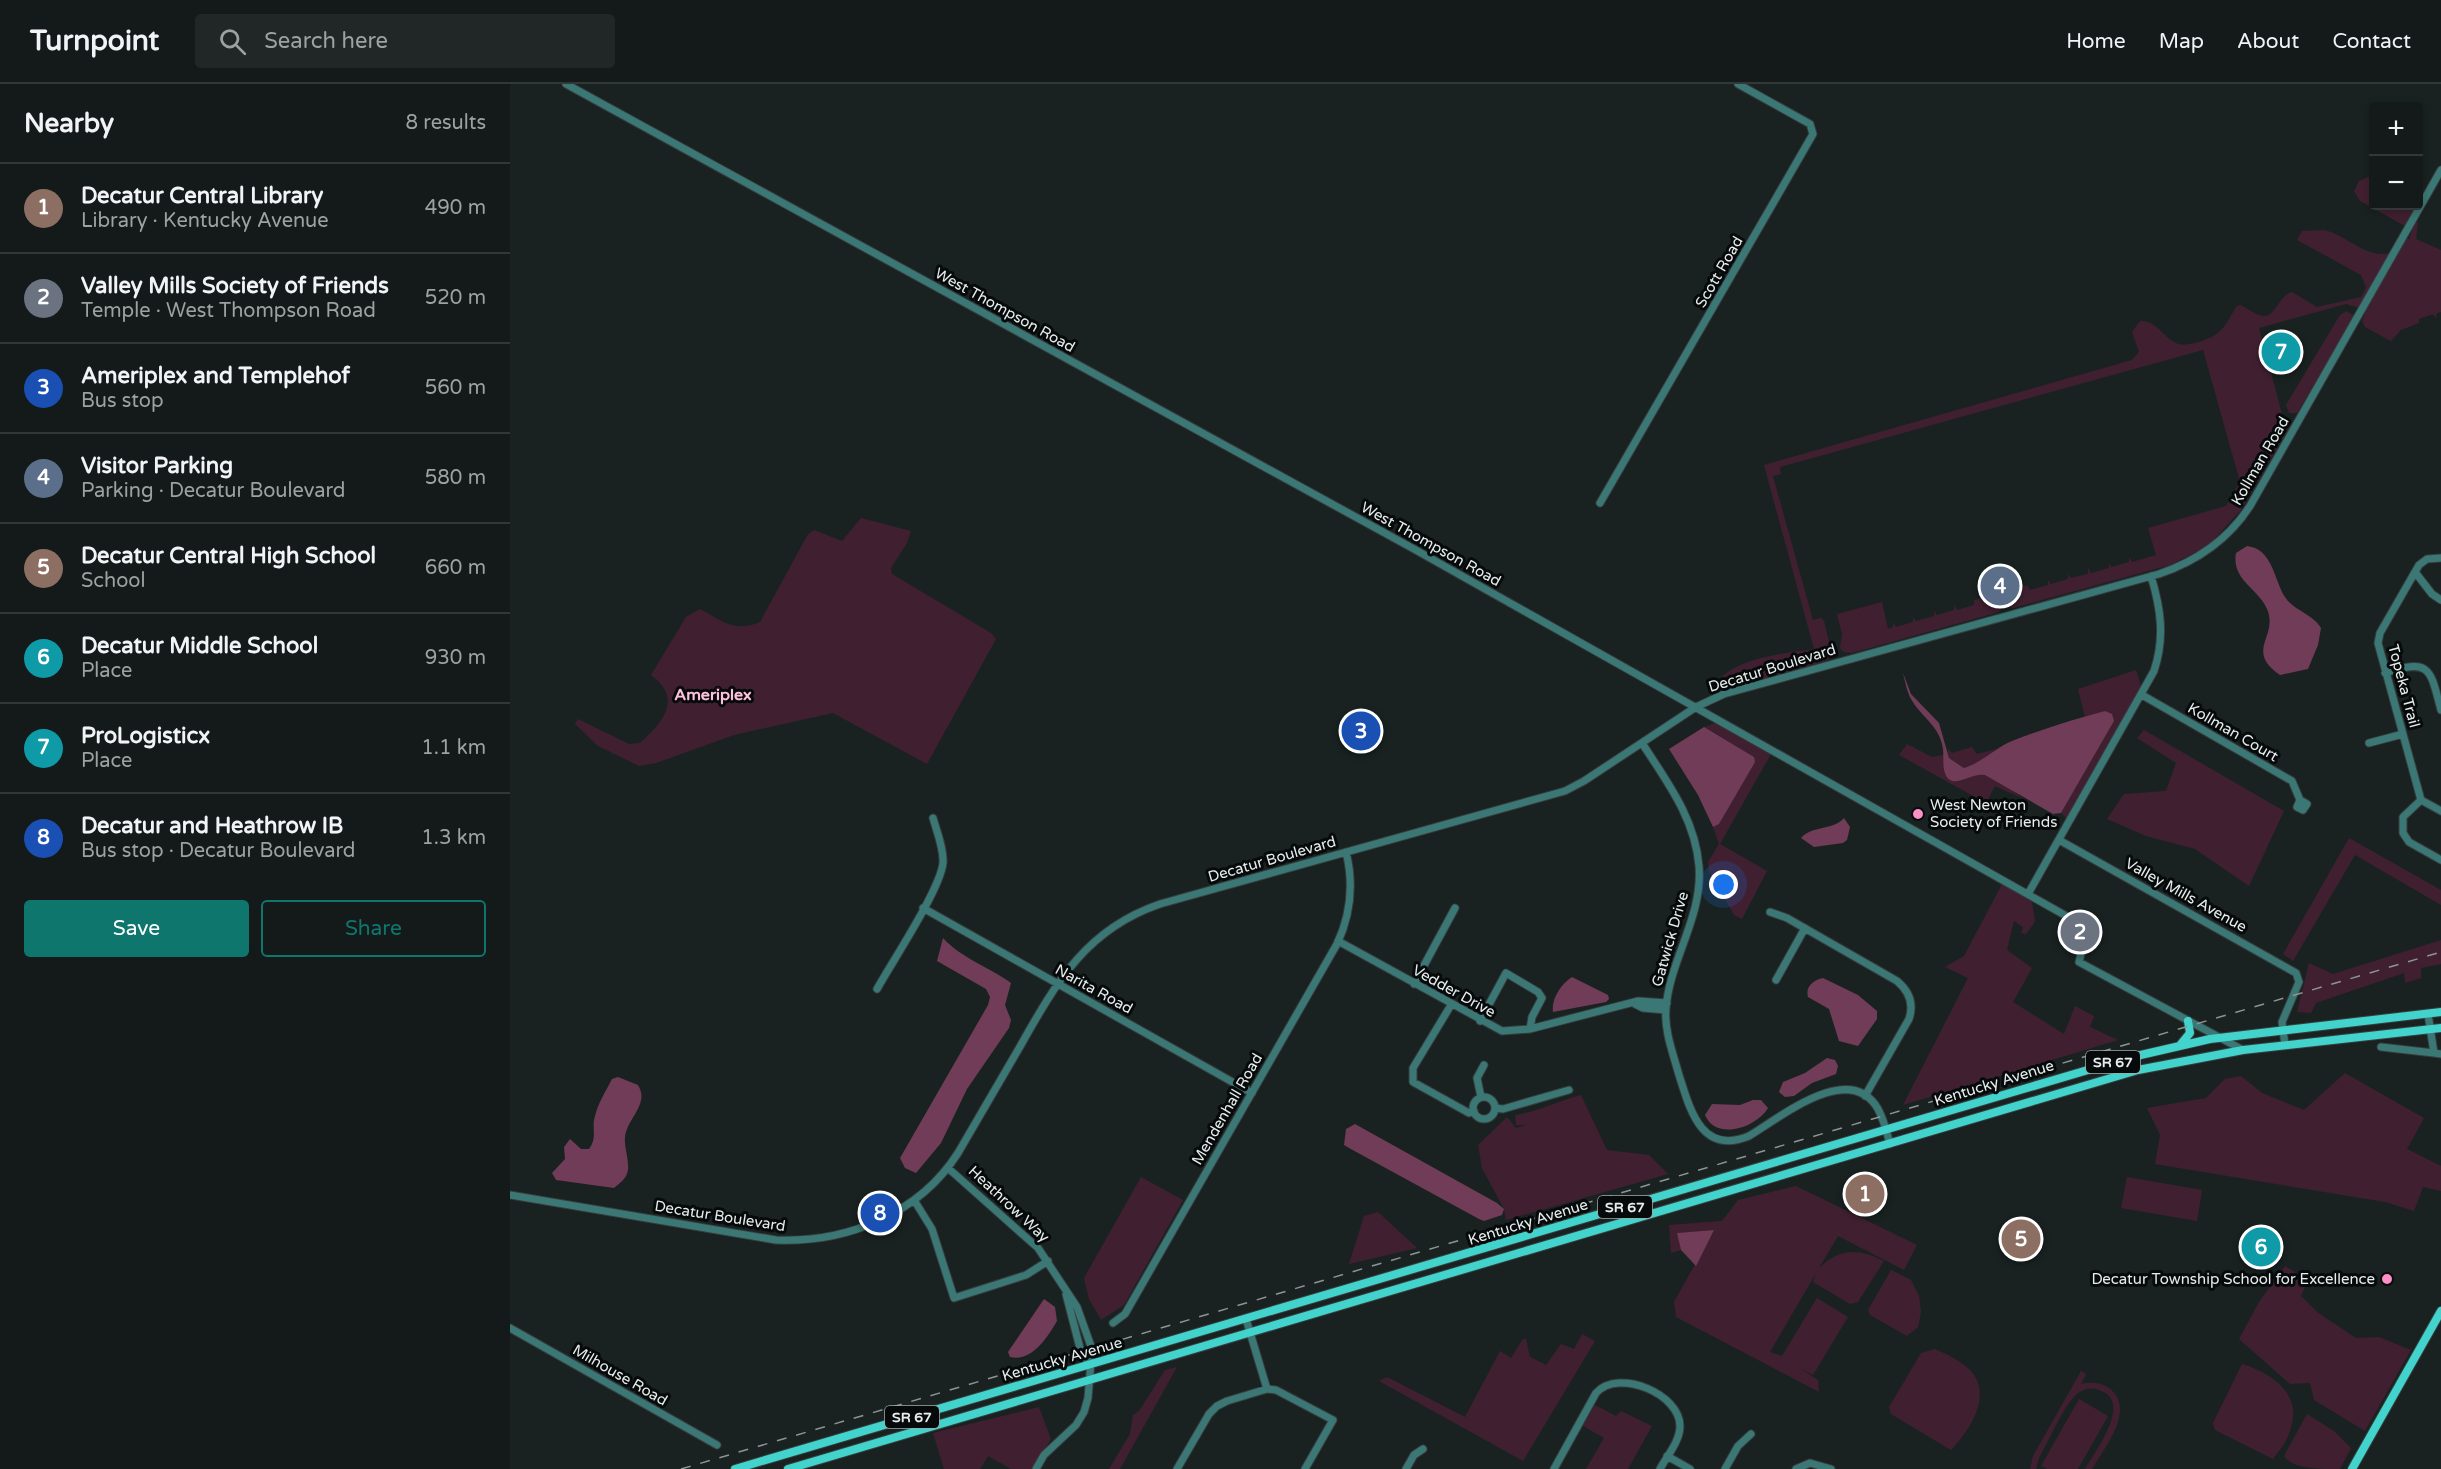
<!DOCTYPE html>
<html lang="en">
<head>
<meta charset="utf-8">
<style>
  body { margin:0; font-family:"Varela Round",sans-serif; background:#202726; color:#f1f3f6 }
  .controls { position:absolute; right:18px; top:18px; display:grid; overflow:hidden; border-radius:6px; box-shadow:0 3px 9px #0003 }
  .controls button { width:54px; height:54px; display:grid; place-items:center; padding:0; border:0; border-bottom:2px solid #323838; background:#131a19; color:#f1f3f6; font:30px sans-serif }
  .you { position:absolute; left:1214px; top:801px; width:21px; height:21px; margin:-15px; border:4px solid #fff; border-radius:50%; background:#1a73e8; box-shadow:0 0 0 9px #1a73e833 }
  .badge { display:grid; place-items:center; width:39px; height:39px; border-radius:50%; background:#0f766e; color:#fff; font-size:20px; font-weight:700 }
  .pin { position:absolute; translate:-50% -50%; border:3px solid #fff; box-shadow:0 2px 6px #0006 }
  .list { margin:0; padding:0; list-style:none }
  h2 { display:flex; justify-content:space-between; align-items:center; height:78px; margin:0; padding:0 24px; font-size:26px }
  h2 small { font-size:20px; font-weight:400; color:#9da1a2 }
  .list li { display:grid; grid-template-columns:39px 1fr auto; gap:18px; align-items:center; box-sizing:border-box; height:90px; padding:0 24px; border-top:2px solid #323838 }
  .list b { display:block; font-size:22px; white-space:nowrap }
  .list p { margin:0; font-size:20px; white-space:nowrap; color:#9da1a2 }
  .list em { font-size:20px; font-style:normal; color:#9da1a2 }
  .actions { display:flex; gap:12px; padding:18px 24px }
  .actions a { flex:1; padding:14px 0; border:2px solid #0f766e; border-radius:6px; text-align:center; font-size:21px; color:#0f766e }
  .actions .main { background:#0f766e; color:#fff }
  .icon { flex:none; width:33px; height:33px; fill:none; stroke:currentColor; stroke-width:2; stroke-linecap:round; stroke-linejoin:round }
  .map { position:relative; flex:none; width:1931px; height:1385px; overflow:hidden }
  header { display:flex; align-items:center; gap:36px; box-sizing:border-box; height:84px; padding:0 30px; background:#131a19; border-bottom:2px solid #323838 }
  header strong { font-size:28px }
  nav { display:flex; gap:33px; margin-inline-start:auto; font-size:21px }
  .search { width:420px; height:54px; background:#202726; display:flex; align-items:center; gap:15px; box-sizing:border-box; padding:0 21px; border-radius:6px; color:#9da1a2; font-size:22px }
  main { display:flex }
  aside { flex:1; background:#131a19 }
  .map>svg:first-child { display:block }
</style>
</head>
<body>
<header>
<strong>Turnpoint</strong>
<div class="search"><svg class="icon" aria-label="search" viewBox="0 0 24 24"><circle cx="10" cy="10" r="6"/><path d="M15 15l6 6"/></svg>Search here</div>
<nav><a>Home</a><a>Map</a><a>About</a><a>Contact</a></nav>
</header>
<main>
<aside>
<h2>Nearby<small>8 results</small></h2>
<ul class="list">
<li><span class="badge" style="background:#8d6e63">1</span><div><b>Decatur Central Library</b><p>Library · Kentucky Avenue</p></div><em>490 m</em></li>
<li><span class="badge" style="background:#6b7280">2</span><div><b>Valley Mills Society of Friends</b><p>Temple · West Thompson Road</p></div><em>520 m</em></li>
<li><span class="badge" style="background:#1a4fb4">3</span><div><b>Ameriplex and Templehof</b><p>Bus stop</p></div><em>560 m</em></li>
<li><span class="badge" style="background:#5c6f8a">4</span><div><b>Visitor Parking</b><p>Parking · Decatur Boulevard</p></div><em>580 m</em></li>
<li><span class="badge" style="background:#8d6e63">5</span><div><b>Decatur Central High School</b><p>School</p></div><em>660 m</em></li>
<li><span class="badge" style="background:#0f9aa8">6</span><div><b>Decatur Middle School</b><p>Place</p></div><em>930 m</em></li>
<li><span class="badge" style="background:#0f9aa8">7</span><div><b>ProLogisticx</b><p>Place</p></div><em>1.1 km</em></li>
<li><span class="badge" style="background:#1a4fb4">8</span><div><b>Decatur and Heathrow IB</b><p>Bus stop · Decatur Boulevard</p></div><em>1.3 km</em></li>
</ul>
<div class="actions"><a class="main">Save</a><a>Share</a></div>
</aside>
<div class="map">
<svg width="1931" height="1385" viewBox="0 0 1931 1385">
  <rect width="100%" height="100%" fill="#192221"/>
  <!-- green -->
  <path fill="#402030" d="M 1863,91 L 1864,122 L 1907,122 L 1895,142 L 1850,117 L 1844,107 L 1849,97 Z
    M 1905,138 L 1908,139 L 1906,155 L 1931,166 L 1931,228 L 1927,229 L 1926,234 L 1923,230 L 1909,235 L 1909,239 L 1891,246 L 1881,257 L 1855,243 L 1852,237 L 1860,217 L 1896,155 L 1899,155 Z
    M 1813,146 C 1837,150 1854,175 1880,169 L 1849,224 L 1836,220 L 1749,244 L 1772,330 L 1779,337 L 1780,342 L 1731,426 L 1698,462 L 1660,481 L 1503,524 L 1499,523 L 1495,511 L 1498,507 L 1517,501 L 1520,506 L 1538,501 L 1538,496 L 1541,500 L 1558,495 L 1558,490 L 1561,494 L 1578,490 L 1578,484 L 1581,489 L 1599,484 L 1599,479 L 1601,483 L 1619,478 L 1619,473 L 1622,478 L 1646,471 L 1638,444 L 1716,422 L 1730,398 L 1693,266 L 1270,383 L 1271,390 L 1263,392 L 1303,536 L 1311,534 L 1314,537 L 1322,571 L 1316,577 L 1199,610 C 1215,574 1269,570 1304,565 L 1254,381 L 1622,276 L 1629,268 L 1622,248 L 1630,237 C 1646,236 1653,253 1666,259 C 1672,262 1678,260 1685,259 C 1710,252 1713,246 1726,223 L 1730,221 C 1737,224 1745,231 1753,232 C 1766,233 1768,212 1782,208 L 1807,223 L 1851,213 L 1856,203 L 1851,191 L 1787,156 L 1792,147 Z
    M 1836,227 L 1845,232 L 1787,329 L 1779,329 L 1776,321 L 1830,231 Z
    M 351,434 L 401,447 L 397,459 L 381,484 L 382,490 L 481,549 L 486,555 L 417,680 L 323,629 L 224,651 L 146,679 L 129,682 L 88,662 L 65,640 L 68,635 L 119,660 L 130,659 C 152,639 174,615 141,591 L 176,533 L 190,525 C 212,537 225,549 250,538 L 298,450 L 304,446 L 332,457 Z
    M 1485,511 L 1489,513 L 1492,524 L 1489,528 L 1342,569 L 1334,568 L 1330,564 L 1332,550 L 1327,530 L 1372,518 L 1378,545 L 1383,543 L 1383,538 L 1386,543 L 1403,538 L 1403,533 L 1406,537 L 1424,532 L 1424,527 L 1427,531 L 1444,526 L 1444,521 L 1447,526 L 1464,521 L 1464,516 Z
    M 1626,586 L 1632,605 L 1557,735 L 1551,729 L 1604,637 L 1595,627 L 1575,634 L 1568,605 Z
    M 1205,639 L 1261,670 L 1210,760 L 1257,787 L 1232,835 L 1224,831 L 1199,787 L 1198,778 L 1209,760 L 1203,743 L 1209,740 L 1244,673 L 1194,643 Z
    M 1634,646 L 1774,727 L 1739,802 L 1685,765 L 1636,752 L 1597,735 L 1614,710 L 1656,707 L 1666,679 L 1627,654 Z
    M 1397,660 L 1422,673 L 1433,671 L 1434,681 L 1440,696 C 1451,699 1457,690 1467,689 C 1483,688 1502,707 1514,715 L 1485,702 L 1476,719 L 1389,671 Z
    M 1462,663 L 1467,670 L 1486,665 L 1475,675 L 1455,684 L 1439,674 L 1438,665 L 1442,669 Z
    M 1839,754 L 1931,806 L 1931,821 L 1845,771 L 1783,877 L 1773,870 Z
    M 1492,800 L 1522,818 L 1525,838 L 1516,850 L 1511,849 L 1513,843 L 1504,837 L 1497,866 L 1522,884 L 1503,918 L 1554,950 L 1565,922 L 1584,932 L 1580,943 L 1608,956 L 1393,1021 L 1458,894 L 1435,883 L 1454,872 Z
    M 1931,856 L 1931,880 L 1911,884 L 1911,894 L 1895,899 L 1894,889 L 1806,919 L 1801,929 L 1787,928 L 1799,879 L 1823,890 Z
    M 1835,989 L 1914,1034 L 1897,1065 L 1931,1082 L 1931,1107 L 1913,1103 L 1904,1127 L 1875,1118 L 1645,1080 L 1650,1051 L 1637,1024 L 1696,1014 L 1715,995 L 1731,992 L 1752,1009 L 1794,1026 Z
    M 1071,1011 L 1097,1066 L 1139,1071 L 1158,1090 L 996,1136 L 994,1125 L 972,1084 L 968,1061 L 997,1033 L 1006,1044 L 1016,1041 L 1006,1041 L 1005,1031 C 1027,1028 1048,1017 1071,1011 Z
    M 631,1093 L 673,1116 L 614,1221 L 591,1236 L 579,1215 L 574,1194 Z
    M 1617,1093 L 1692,1106 L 1687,1137 L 1611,1124 Z
    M 1286,1102 L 1407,1161 L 1394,1186 L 1328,1152 L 1309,1184 C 1330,1164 1348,1164 1374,1177 L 1348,1218 L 1340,1220 L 1303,1198 L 1306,1189 L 1260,1268 L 1272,1272 L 1307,1214 L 1338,1233 L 1303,1291 L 1290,1284 L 1308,1296 L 1309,1308 L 1166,1233 L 1164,1218 L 1204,1146 L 1168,1149 L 1171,1166 L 1161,1169 L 1159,1141 L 1212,1137 L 1228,1116 Z
    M 868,1128 L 907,1164 L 839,1180 L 854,1132 Z
    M 1775,1182 L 1798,1196 L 1791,1212 L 1807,1228 L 1846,1254 L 1869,1253 L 1901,1266 L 1855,1347 L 1804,1316 L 1800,1299 L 1780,1300 L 1729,1255 L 1749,1218 Z
    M 1381,1186 L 1401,1196 L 1409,1212 L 1411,1228 L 1408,1243 L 1397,1252 L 1360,1231 L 1358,1226 Z
    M 1072,1250 L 1085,1257 L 1013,1377 L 869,1297 L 877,1293 L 955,1333 L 990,1267 L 1001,1274 L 1013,1255 L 1016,1255 L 1020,1273 L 1036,1281 L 1051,1260 L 1064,1265 Z
    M 1425,1265 C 1437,1270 1451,1277 1461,1287 C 1483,1312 1459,1347 1441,1366 L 1381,1330 L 1379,1323 L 1411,1269 Z
    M 1732,1280 C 1764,1290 1796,1312 1778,1352 C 1775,1360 1768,1368 1763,1375 L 1705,1346 L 1703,1339 Z
    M 667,1283 L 610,1385 L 599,1385 L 620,1350 L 623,1331 L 629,1327 L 655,1286 Z
    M 1571,1287 L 1576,1290 L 1571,1300 C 1581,1298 1590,1298 1599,1304 C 1627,1325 1594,1364 1582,1385 L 1575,1385 C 1585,1367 1624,1317 1589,1306 C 1581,1303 1573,1305 1567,1310 C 1553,1322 1539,1357 1529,1374 L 1526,1385 L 1520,1385 L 1523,1372 Z
    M 1569,1315 L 1598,1332 L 1568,1385 L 1537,1385 L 1531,1382 Z
    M 1085,1321 L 1106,1332 L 1111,1327 L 1142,1342 L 1118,1385 L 1076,1385 L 1094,1354 L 1073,1342 Z
    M 529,1323 L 541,1355 L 522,1385 L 501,1385 L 478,1372 L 470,1385 L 434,1385 L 423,1349 Z
    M 1797,1330 L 1824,1347 L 1841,1364 L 1830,1385 C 1811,1385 1783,1385 1774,1372 Z"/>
  <!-- water -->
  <path fill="#713c57" d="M 1737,462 C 1763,465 1764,496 1775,513 C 1783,526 1803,530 1811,544 L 1808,561 L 1798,585 L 1770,591 C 1734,566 1769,553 1757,525 C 1749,505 1721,496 1726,469 Z
    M 1393,589 L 1401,610 L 1429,639 L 1439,674 L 1454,684 C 1473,678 1485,664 1502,657 C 1532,645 1565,635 1595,627 L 1602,630 L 1604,637 L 1551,729 L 1543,730 L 1475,691 C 1463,689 1448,701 1440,696 C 1431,690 1434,674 1433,665 C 1430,642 1412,634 1401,615 C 1397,608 1395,597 1393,589 Z
    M 1194,643 L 1244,673 L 1245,678 L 1209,740 L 1203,743 L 1188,711 L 1159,665 Z
    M 1334,734 L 1340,743 L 1337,756 L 1333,759 L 1304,763 L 1291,754 C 1302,741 1323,747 1334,734 Z
    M 433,854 C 451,874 479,883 501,899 L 495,921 L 501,936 L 499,944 L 457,1005 L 431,1059 L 406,1089 L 395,1084 L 390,1074 L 478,921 L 480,913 L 476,905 L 427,877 Z
    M 1062,893 L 1098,911 L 1099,915 L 1096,918 L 1043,928 C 1041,915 1051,900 1062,893 Z
    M 1313,894 L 1348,911 L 1367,927 L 1367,935 L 1348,962 L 1329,957 L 1319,925 L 1298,913 C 1295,903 1303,896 1313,894 Z
    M 1317,974 L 1325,976 L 1328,982 L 1326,990 L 1302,999 L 1284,1012 L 1275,1013 L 1269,1008 L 1273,998 L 1295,989 Z
    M 108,993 L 128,1001 C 140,1020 117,1034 115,1053 C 114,1063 119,1075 118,1086 C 117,1094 110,1099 104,1104 L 46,1096 L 42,1089 L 55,1075 L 54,1063 L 60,1055 L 71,1065 L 79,1065 C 88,1053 81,1044 85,1032 C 88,1019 96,1007 102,995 Z
    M 1243,1016 L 1251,1016 L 1258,1024 C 1246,1044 1206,1057 1195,1031 L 1202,1020 L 1230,1021 Z
    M 845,1040 L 987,1119 L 994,1125 L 992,1131 L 974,1137 L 969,1135 L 839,1064 L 834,1061 L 836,1045 Z
    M 1204,1146 L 1186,1182 L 1171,1166 L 1167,1149 Z
    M 534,1215 L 545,1223 L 547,1237 C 537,1254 522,1278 500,1273 L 498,1268 Z"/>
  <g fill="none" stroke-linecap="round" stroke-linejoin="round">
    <defs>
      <path id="minor" d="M 56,0 L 904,465 L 1567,838 L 1576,850 L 1569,878 L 1733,966
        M 1090,419 L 1303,50 L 1300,40 L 1228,0
        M 1905,488 L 1922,510 L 1931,516
        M 1875,589 C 1921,574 1920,585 1931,626
        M 1632,611 L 1782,697 L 1790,716 L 1787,723 L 1793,726 L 1797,720 L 1790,716
        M 1132,659 C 1157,698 1185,734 1189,782 C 1193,833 1160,875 1156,924 C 1154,947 1163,969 1169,991 C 1180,1025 1191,1072 1239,1052 C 1271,1033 1340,976 1368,1025 C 1374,1036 1377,1049 1380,1060
        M 1859,659 L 1893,650
        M 1911,716 L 1868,559 L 1870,549 L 1909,481 L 1917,475 L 1931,474
        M 1911,716 L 1893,733 L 1893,749 L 1899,758 L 1931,776
        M 1911,716 L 1931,727
        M 1549,756 L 1786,889 L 1789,898 L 1772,938 L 1775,961
        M 1518,810 L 1644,587 C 1655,554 1651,525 1641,492
        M 413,824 L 742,1009
        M 1260,828 L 1277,834 L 1387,897 C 1399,907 1404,920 1399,935 L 1355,1012
        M 828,857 L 992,947 L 1020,945 L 1128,917 L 1157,919
        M 1266,896 L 1295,844
        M 904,900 L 945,824
        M 367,905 C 382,878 430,806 433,779 C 434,765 427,748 423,734
        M 1125,920 L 1133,924 L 1156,926
        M 941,921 L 903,984 L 903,998 L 959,1029 L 964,1027
        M 1918,930 L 1924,969 L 1931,970
        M 970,937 L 996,889 L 1028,908 L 1032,914 L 1022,933 L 1020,945
        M 1871,963 L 1924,969
        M963 1024a11 11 0 1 1 22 0a11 11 0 1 1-22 0Z
        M 971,1013 L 967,994 L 974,981
        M 985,1024 L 993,1025 L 1059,1006
        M 438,1084 L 528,1164 L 567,1223 L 582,1265 L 578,1314 L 574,1328 L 566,1341 L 534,1371 L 526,1385
        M 0,1111 L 266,1156 C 337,1159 409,1130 448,1069 C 468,1035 488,1000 508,966 C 545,901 574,846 650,820 L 1055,707 L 1074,697 L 1186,623 L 1214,610 L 1649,490 C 1687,477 1718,456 1740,422 L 1931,86
        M 404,1116 L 422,1145 L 444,1214 L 516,1191 L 538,1177
        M 556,1210 L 571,1268 L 580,1281
        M 736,1235 L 757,1305
        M 603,1239 L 615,1230 L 827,860 C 841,830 844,800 836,768
        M 0,1244 L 207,1361
        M 1157,1372 L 1180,1385
        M 667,1385 L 699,1330 L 707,1322 L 717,1317 L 757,1305 L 766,1306 L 823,1336 L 795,1385
        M 896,1385 L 904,1371 L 913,1365
        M 1044,1385 L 1086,1309 C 1109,1284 1170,1310 1170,1342 C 1170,1357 1157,1372 1150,1385
        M 1215,1385 L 1228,1362 L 1241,1350
        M 1286,1385 L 1300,1379 L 1321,1385"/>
      <path id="major" d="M 1671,960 L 1680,949 L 1678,937
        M 225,1385 L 1622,973 L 1700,955 L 1931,928
        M 278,1385 L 1628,986 L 1733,966 L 1931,944
        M 1842,1385 L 1931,1227"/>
    </defs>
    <!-- minor casing -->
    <use href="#minor" stroke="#363e3e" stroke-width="9"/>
    <!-- major casing -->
    <use href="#major" stroke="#363e3e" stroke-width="10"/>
    <!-- minor -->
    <use href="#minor" stroke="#3b7875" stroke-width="7"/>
    <!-- major -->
    <use href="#major" stroke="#41d3cc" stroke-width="8"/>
    <!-- rail -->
    <path stroke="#8d9494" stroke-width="1.5" stroke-dasharray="10 10" stroke-linecap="butt" d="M 171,1385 L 1931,868"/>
  </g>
  <!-- markers -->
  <g fill="#fb8fc6" stroke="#070a0a" stroke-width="2">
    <circle cx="1408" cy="730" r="6"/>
    <circle cx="1877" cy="1195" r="6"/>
  </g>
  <g text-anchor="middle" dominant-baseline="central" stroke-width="6" stroke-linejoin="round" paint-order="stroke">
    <!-- shield labels -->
    <g fill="#070a0a" stroke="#a4a9a9" stroke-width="1.5">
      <rect x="1576" y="967" width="54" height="22" rx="4.5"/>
      <rect x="1088" y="1112" width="54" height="22" rx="4.5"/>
      <rect x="375" y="1322" width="54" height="22" rx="4.5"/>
    </g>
    <g font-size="14" font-weight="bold" fill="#e7eded">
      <text x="1603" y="978">SR 67</text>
      <text x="1115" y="1123">SR 67</text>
      <text x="402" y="1333">SR 67</text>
    </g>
    <!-- street labels -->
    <g font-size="15" fill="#e7eded" stroke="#070a0a">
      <text transform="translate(1209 188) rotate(-60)">Scott Road</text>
      <text transform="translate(495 226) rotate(29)">West Thompson Road</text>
      <text transform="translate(1750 377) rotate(-60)">Kollman Road</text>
      <text transform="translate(921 460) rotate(29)">West Thompson Road</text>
      <text transform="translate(1262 584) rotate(-17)">Decatur Boulevard</text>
      <text transform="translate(1894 602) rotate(75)">Topeka Trail</text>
      <text transform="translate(1723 648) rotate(30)">Kollman Court</text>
      <text transform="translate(762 775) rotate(-16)">Decatur Boulevard</text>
      <text transform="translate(1676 811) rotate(29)">Valley Mills Avenue</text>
      <text transform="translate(1160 855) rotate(-74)">Gatwick Drive</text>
      <text transform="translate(584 905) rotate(29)">Narita Road</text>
      <text transform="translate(944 907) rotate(29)">Vedder Drive</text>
      <text transform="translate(1484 999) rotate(-17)">Kentucky Avenue</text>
      <text transform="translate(717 1025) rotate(-60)">Mendenhall Road</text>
      <text transform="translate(499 1120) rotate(43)">Heathrow Way</text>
      <text transform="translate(210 1132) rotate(9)">Decatur Boulevard</text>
      <text transform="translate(1018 1138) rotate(-17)">Kentucky Avenue</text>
      <text transform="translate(552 1275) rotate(-16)">Kentucky Avenue</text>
      <text transform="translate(110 1291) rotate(30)">Milhouse Road</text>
    </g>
    <!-- poi labels -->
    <g font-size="15" fill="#e7eded" stroke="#070a0a" text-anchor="start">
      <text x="1420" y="721">West Newton<tspan x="1420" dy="17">Society of Friends</tspan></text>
      <text x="1865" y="1195" text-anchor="end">Decatur Township School for Excellence</text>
    </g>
    <!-- neighbourhood labels -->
    <g font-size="16" font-weight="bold" fill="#fec0dd" stroke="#070a0a">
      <text x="203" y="611">Ameriplex</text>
    </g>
  </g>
</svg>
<div class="controls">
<button>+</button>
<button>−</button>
</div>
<div class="you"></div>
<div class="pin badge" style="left:1355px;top:1110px;background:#8d6e63">1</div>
<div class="pin badge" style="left:1570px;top:848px;background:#6b7280">2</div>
<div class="pin badge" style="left:851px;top:647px;background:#1a4fb4">3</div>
<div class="pin badge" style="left:1490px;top:502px;background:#5c6f8a">4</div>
<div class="pin badge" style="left:1511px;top:1155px;background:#8d6e63">5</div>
<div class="pin badge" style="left:1751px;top:1163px;background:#0f9aa8">6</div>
<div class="pin badge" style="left:1771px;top:268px;background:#0f9aa8">7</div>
<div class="pin badge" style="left:370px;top:1129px;background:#1a4fb4">8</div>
</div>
</main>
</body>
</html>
